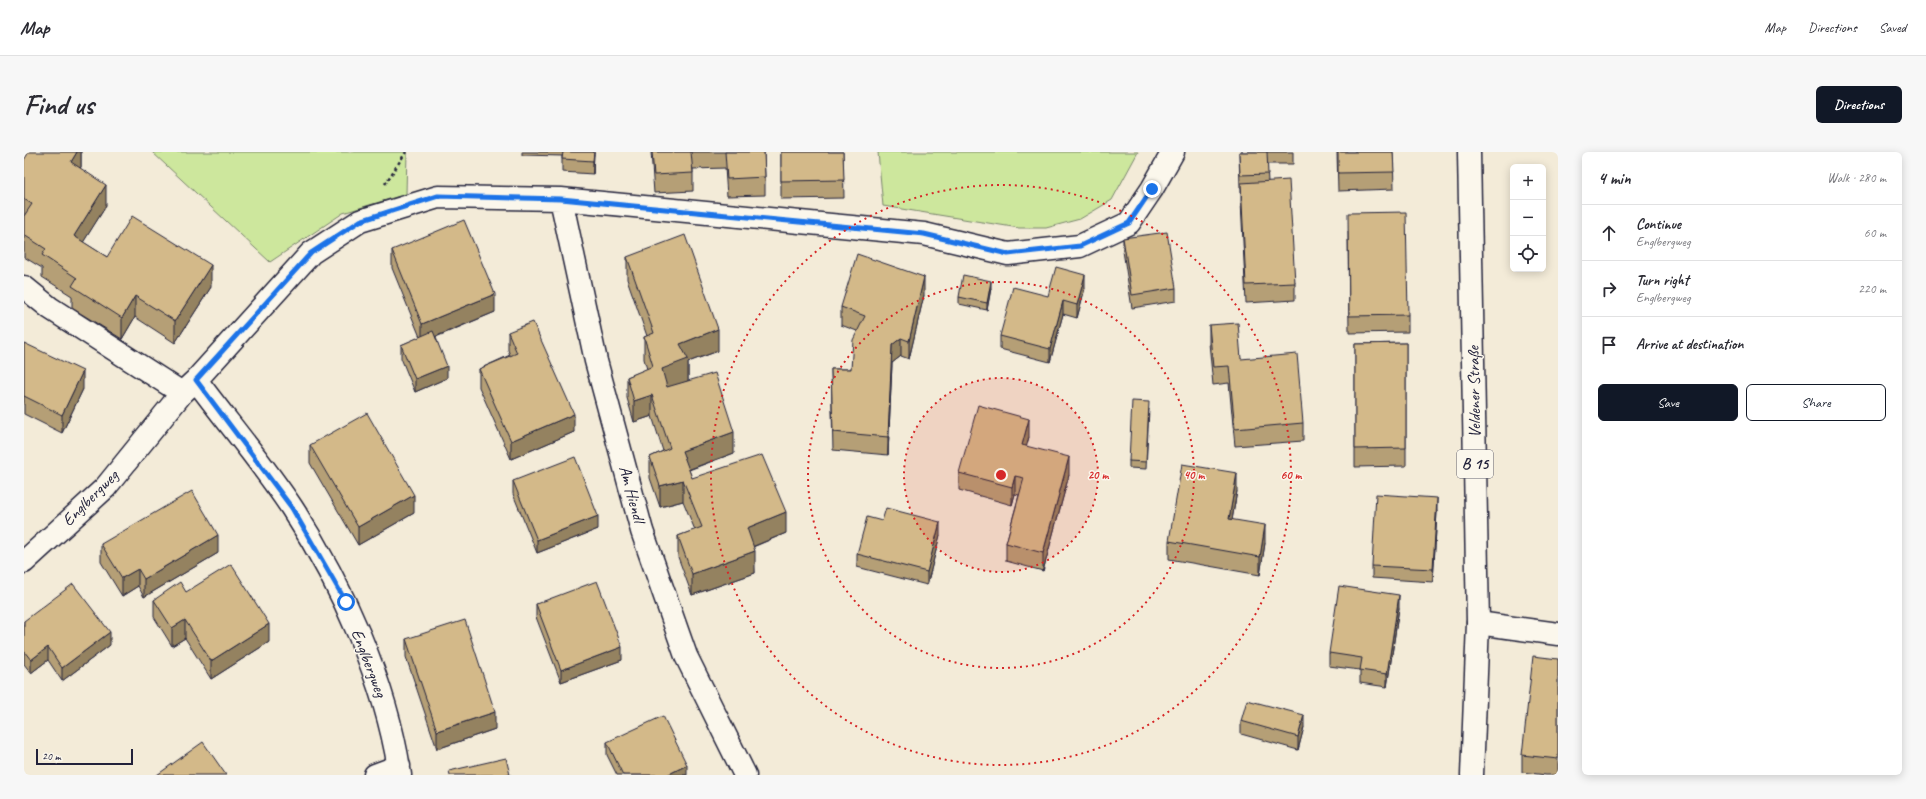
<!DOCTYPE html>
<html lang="en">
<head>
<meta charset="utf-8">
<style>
  body { margin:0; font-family:Caveat,sans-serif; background:#f7f7f7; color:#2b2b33 }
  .controls { position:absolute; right:12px; top:12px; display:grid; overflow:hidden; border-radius:6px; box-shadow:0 2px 10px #0003 }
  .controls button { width:36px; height:36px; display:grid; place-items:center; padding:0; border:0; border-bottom:1px solid #e1e1e2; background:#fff; color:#2b2b33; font:20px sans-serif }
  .scale { position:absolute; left:12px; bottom:10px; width:97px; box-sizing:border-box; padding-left:4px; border:2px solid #22223b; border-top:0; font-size:11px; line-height:14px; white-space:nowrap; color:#22223b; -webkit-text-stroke:3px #fbf7ec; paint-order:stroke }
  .stop { position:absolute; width:12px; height:12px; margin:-9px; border:3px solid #1a73e8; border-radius:50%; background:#fff }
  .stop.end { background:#1a73e8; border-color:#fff; box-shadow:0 1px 4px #0008 }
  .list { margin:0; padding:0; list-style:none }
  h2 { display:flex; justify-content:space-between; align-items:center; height:52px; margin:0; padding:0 16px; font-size:17px }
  h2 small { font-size:13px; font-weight:400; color:#7c7c81 }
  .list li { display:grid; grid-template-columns:26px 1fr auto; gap:12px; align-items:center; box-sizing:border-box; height:56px; padding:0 16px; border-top:1px solid #e1e1e2 }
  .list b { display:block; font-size:15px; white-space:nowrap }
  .list p { margin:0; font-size:13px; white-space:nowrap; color:#7c7c81 }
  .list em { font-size:13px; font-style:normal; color:#7c7c81 }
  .actions { display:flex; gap:8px; padding:12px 16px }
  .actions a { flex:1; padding:9px 0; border:1px solid #111827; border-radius:6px; text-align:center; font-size:14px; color:#111827 }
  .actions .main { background:#111827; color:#fff }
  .icon { flex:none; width:22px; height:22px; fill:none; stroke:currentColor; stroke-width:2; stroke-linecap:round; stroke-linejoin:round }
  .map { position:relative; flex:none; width:1534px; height:623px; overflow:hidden; border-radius:6px }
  header { display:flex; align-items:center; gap:24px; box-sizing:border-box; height:56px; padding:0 20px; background:#fff; border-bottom:1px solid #e1e1e2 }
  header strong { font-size:19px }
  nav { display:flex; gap:22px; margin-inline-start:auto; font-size:14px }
  .intro { display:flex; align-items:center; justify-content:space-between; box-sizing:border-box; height:96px; padding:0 24px }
  h1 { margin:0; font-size:28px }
  .button { padding:10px 18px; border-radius:6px; background:#111827; color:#fff; font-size:14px; font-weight:700 }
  main { display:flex; gap:24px; padding:0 24px }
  aside { flex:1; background:#fff; border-radius:6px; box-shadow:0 2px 10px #0003 }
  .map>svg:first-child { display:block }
</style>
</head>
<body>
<header>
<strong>Map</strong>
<nav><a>Map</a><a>Directions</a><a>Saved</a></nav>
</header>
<div class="intro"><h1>Find us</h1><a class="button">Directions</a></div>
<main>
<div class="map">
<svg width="1534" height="623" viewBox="0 0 1534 623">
  <rect width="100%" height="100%" fill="#f3ebd8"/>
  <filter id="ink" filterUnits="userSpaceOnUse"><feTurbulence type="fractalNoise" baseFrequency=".025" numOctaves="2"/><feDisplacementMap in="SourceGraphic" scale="8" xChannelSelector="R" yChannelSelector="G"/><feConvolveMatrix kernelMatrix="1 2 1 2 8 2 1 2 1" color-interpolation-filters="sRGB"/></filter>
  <g filter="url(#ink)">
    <!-- green -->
    <path fill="#cde79d" stroke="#78846c" d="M 128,0 L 383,0 L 382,42 L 319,61 L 246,110 Z
      M 854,0 L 1114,0 L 1088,48 L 1056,67 L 1022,76 L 995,76 L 859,54 Z"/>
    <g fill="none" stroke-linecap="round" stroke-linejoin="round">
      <defs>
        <path id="minor" d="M 537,47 L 572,209 L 618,379 L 662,504 L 721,623
          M 0,135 L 26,156 L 158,241
          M 172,228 C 204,271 239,312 268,356 C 318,433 363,532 376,623
          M 0,410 L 81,336 L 158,241 L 172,228 L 287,101 L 336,69 L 414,45 L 537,47 L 900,82 L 984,102 L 1056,94 L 1105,71 L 1128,37 L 1149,0
          M 1454,471 L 1534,482
          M 351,623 L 375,614"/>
        <path id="primary" d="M 1445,0 L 1454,471 L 1448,623"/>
      </defs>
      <!-- minor casing -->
      <use href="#minor" stroke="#22223b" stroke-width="25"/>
      <!-- primary casing -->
      <use href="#primary" stroke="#22223b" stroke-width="25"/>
      <!-- path -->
      <path stroke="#22223b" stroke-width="2.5" stroke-dasharray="3 3" stroke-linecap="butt" d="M 361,32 L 382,0"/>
      <!-- minor -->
      <use href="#minor" stroke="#fbf7ec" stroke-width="22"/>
      <!-- primary -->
      <use href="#primary" stroke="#fbf7ec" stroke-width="22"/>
    </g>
    <!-- wall -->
    <path fill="#b59f76" stroke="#22223b" d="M 57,0 L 57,15 L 56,16 L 82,54 L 59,90 L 83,105 L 187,135 L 151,191 L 111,165 L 98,187 L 48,156 L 48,144 L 18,125 L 18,116 L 0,105 L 0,8 Z
      M 498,0 L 570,0 L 569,22 L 538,20 L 538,4 L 498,3 Z
      M 627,0 L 740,0 L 741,25 L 741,43 L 703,44 L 701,16 L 669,17 L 669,39 L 630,41 Z
      M 757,0 L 819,0 L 820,46 L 757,47 Z
      M 1215,0 L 1269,0 L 1269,12 L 1243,12 L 1244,30 L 1271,131 L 1271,148 L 1222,151 L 1217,49 L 1217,36 L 1216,36 Z
      M 1313,0 L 1369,0 L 1370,37 L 1314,39 Z
      M 1324,79 L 1384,163 L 1384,180 L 1325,181 Z
      M 1099,86 L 1152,136 L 1152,149 L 1108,156 L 1099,99 Z
      M 368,98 L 471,160 L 412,185 L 423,226 L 391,240 L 377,206 L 377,193 L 396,185 L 368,116 Z
      M 603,105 L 694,199 L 664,210 L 664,229 L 710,301 L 665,318 L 668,326 L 762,381 L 729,395 L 731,421 L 668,443 L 654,405 L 654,384 L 671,378 L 659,349 L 636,355 L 626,326 L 626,305 L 639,299 L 628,264 L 610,270 L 603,246 L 603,225 L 623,217 L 620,207 L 620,185 L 623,184 L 603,127 Z
      M 967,136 L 963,158 L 935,152 L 935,145 Z
      M 1061,136 L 1053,166 L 1039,162 L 1026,210 L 976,197 L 976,184 L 1024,144 Z
      M 900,143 L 885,207 L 877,204 L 868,211 L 864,303 L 809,298 L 807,217 L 827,217 L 833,179 L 817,173 L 817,155 Z
      M 1185,173 L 1217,207 L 1279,271 L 1279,289 L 1211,294 L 1205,231 L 1189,233 L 1185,191 Z
      M 484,180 L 550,280 L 487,307 L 455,235 L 455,217 L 486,203 L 484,198 Z
      M 0,191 L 59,237 L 38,281 L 0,262 Z
      M 1382,191 L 1382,314 L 1331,315 L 1331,192 Z
      M 1125,257 L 1122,317 L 1105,316 L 1105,309 Z
      M 1005,285 L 1002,294 L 1045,323 L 1019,419 L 982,409 L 982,391 L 995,343 L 991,342 L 988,353 L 935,338 L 935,321 Z
      M 286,293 L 390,361 L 334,393 L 286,311 Z
      M 489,329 L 574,377 L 513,401 L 489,342 Z
      M 1213,339 L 1208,368 L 1241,391 L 1236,423 L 1145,407 L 1145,389 Z
      M 1413,359 L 1409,430 L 1348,426 L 1348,414 Z
      M 858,369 L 916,383 L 903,433 L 833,415 L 833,402 Z
      M 77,392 L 194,401 L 120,445 L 114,434 L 98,444 L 77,410 Z
      M 162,440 L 245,490 L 187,527 L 161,486 L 148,494 L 130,465 L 130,448 Z
      M 512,452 L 598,508 L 537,530 L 512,465 Z
      M 1375,456 L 1363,535 L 1336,531 L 1336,518 L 1305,514 L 1305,501 Z
      M 0,469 L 86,493 L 38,529 L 24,508 L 7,521 L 0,512 Z
      M 382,487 L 471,577 L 413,597 L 382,505 Z
      M 1534,507 L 1534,623 L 1522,623 L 1498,620 L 1498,603 Z
      M 1217,569 L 1280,575 L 1274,598 L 1217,582 Z
      M 583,590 L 663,623 L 593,623 L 583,603 Z"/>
    <!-- shaded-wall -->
    <path fill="#948260" stroke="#22223b" d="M 53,0 L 57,0 L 57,15 L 47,32 L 47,10 Z
      M 570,0 L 569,22 L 569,9 Z
      M 82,33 L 82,54 L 50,105 L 50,84 Z
      M 187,113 L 187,135 L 151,191 L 151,169 Z
      M 1061,123 L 1061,136 L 1053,166 L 1053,153 Z
      M 900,125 L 900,143 L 885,207 L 885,189 Z
      M 967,129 L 967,136 L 963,158 L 963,151 Z
      M 471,142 L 471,160 L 398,190 L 398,172 Z
      M 111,144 L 111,165 L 98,187 L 98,166 Z
      M 1039,149 L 1039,162 L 1026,210 L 1026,197 Z
      M 694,177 L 694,199 L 664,210 L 664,229 L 638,239 L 638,217 L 656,192 Z
      M 877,186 L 877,204 L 868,211 L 864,303 L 864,285 L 868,193 Z
      M 423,214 L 423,226 L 391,240 L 391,227 Z
      M 59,219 L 59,237 L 38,281 L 38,263 Z
      M 628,243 L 628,264 L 610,270 L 610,249 Z
      M 550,262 L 550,280 L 487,307 L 487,289 Z
      M 1005,267 L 1005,285 L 998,311 L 998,293 Z
      M 710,280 L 710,301 L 658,320 L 658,299 Z
      M 1045,305 L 1045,323 L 1019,419 L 1019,401 Z
      M 1213,321 L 1213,339 L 1205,385 L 1205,367 Z
      M 991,324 L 991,342 L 988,353 L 988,335 Z
      M 659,328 L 659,349 L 636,355 L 636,334 Z
      M 390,343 L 390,361 L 334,393 L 334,375 Z
      M 1413,346 L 1413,359 L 1409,430 L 1409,417 Z
      M 762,360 L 762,381 L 723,397 L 723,376 Z
      M 574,364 L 574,377 L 513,401 L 513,388 Z
      M 916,370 L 916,383 L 903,433 L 903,420 Z
      M 1241,373 L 1241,391 L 1236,423 L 1236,405 Z
      M 194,383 L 194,401 L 120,445 L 120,427 Z
      M 731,399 L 731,421 L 668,443 L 668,422 Z
      M 114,417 L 114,434 L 98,444 L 98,426 Z
      M 1375,443 L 1375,456 L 1363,535 L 1363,522 Z
      M 161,468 L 161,486 L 148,494 L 148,476 Z
      M 245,472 L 245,490 L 187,527 L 187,509 Z
      M 86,480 L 86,493 L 38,529 L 38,516 Z
      M 24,495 L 24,508 L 7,521 L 7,508 Z
      M 598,495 L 598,508 L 537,530 L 537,518 Z
      M 471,560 L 471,577 L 413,597 L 413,579 Z
      M 1280,563 L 1280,575 L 1274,598 L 1274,585 Z
      M 663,613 L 663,623 L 643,623 Z"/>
    <!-- building -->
    <path fill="#d3b989" stroke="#22223b" d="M 5,0 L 53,0 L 47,10 L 82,33 L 50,84 L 83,105 L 108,64 L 187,113 L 151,169 L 111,144 L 98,166 L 48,134 L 53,126 L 18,103 L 22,97 L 0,83 L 0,64 L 8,52 L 0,47 L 0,8 Z
      M 539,0 L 570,0 L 569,9 L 538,7 Z
      M 628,0 L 667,0 L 669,21 L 630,23 Z
      M 701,0 L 740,0 L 741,25 L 703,27 Z
      M 757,0 L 819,0 L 820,28 L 757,29 Z
      M 1215,0 L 1243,0 L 1244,22 L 1216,23 Z
      M 1314,0 L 1369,0 L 1370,20 L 1314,21 Z
      M 1265,28 L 1271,131 L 1222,133 L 1217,31 Z
      M 1382,60 L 1384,163 L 1325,164 L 1324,61 Z
      M 440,68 L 471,142 L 398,172 L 368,98 Z
      M 1143,80 L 1152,136 L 1108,143 L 1099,86 Z
      M 661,83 L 694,177 L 656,192 L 664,207 L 638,217 L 643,235 L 691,221 L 710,280 L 658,299 L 668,326 L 738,303 L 762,360 L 723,376 L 731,399 L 668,422 L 654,384 L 678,375 L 659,328 L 636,334 L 626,305 L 646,296 L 628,243 L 610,249 L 603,225 L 629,214 L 620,185 L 630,181 L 603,105 Z
      M 833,102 L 900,125 L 885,189 L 877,186 L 868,193 L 864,285 L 809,280 L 807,217 L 827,217 L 829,188 L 841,164 L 817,155 Z
      M 1032,115 L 1061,123 L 1053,153 L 1039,149 L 1026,197 L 976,184 L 989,135 L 1024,144 Z
      M 939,123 L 967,129 L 963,151 L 935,145 Z
      M 509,170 L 550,262 L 487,289 L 455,217 L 493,201 L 484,180 Z
      M 1214,171 L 1217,207 L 1273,202 L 1279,271 L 1211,277 L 1205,214 L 1189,215 L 1185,173 Z
      M 409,179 L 423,214 L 391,227 L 377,193 Z
      M 0,191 L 59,219 L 38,263 L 0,244 Z
      M 1382,191 L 1382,296 L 1331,297 L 1331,192 Z
      M 1108,249 L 1125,250 L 1122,310 L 1105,309 Z
      M 954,253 L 1005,267 L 998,293 L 1045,305 L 1019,401 L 982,391 L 1000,326 L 991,324 L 988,335 L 935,321 Z
      M 343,261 L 390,343 L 334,375 L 286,293 Z
      M 551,305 L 574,364 L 513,388 L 489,329 Z
      M 1158,312 L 1213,321 L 1205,367 L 1241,373 L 1236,405 L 1145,389 Z
      M 168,339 L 194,383 L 120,427 L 114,417 L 98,426 L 77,392 Z
      M 1352,342 L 1413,346 L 1409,417 L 1348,414 Z
      M 862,356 L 916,370 L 903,420 L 833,402 L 843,365 L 858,369 Z
      M 207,412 L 245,472 L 187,509 L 161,468 L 148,476 L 130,448 L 156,430 L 162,440 Z
      M 573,429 L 598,495 L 537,518 L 512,452 Z
      M 49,432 L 86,480 L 38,516 L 24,495 L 7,508 L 0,499 L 0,469 Z
      M 1315,434 L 1375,443 L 1363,522 L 1336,518 L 1338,506 L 1305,501 Z
      M 441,468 L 471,560 L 413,579 L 382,487 Z
      M 1509,504 L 1534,507 L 1534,607 L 1498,603 Z
      M 1223,548 L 1280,563 L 1274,585 L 1217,569 Z
      M 639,564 L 663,613 L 643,623 L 599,623 L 583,590 Z
      M 179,590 L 202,623 L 133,623 Z
      M 482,606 L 486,623 L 426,623 L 425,619 Z"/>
  </g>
  <g fill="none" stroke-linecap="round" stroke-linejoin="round" filter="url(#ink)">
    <!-- route -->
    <path stroke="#1a73e8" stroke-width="5" d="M 322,450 L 268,356 L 172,228 L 287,101 L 336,69 L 414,44 L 537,47 L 900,82 L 984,102 L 1056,94 L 1105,71 L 1128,37"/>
  </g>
  <!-- distance rings -->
  <circle cx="977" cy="323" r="97" fill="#d62828" fill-opacity=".12"/>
  <g fill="none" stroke="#d62828" stroke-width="2" stroke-dasharray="2 4">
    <circle cx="977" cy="323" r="97"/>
    <circle cx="977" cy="323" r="193"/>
    <circle cx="977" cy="323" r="290"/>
  </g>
  <g text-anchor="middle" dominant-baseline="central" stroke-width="3" stroke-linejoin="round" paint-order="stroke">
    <!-- shield labels -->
    <rect fill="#fbf7ec" stroke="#636270" stroke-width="1" x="1433" y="298" width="36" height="28" rx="3"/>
    <g font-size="16" font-weight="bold" fill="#22223b">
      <text x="1451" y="312">B 15</text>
    </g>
    <!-- street labels -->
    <g font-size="17" fill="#22223b" stroke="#fbf7ec">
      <text transform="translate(1450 240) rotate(-91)">Veldener Straße</text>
      <text transform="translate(608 342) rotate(75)">Am Hiendl</text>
      <text transform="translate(66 346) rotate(-45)">Englbergweg</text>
      <text transform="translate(345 511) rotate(69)">Englbergweg</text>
    </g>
  </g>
  <circle cx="977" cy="323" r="6" fill="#d62828" stroke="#fbf7ec" stroke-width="2"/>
  <g font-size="12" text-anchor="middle" font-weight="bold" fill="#d62828" stroke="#fbf7ec" stroke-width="3" stroke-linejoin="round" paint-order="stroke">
    <text x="1074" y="327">20 m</text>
    <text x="1170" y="327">40 m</text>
    <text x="1267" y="327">60 m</text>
  </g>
</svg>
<div class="controls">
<button>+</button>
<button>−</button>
<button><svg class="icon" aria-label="locate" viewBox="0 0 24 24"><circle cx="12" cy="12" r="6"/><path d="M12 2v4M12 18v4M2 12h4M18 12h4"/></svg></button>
</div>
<div class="scale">20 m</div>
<div class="stop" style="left:322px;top:450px"></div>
<div class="stop end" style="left:1128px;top:37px"></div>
</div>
<aside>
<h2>4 min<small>Walk · 280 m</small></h2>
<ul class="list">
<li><svg class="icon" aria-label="ahead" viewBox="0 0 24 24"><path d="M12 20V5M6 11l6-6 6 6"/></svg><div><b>Continue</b><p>Englbergweg</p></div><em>60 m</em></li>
<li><svg class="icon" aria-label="right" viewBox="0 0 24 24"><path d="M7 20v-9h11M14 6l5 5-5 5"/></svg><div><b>Turn right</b><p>Englbergweg</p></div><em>220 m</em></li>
<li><svg class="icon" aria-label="arrive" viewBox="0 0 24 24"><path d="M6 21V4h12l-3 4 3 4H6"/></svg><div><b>Arrive at destination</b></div></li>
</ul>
<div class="actions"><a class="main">Save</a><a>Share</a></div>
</aside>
</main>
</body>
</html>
